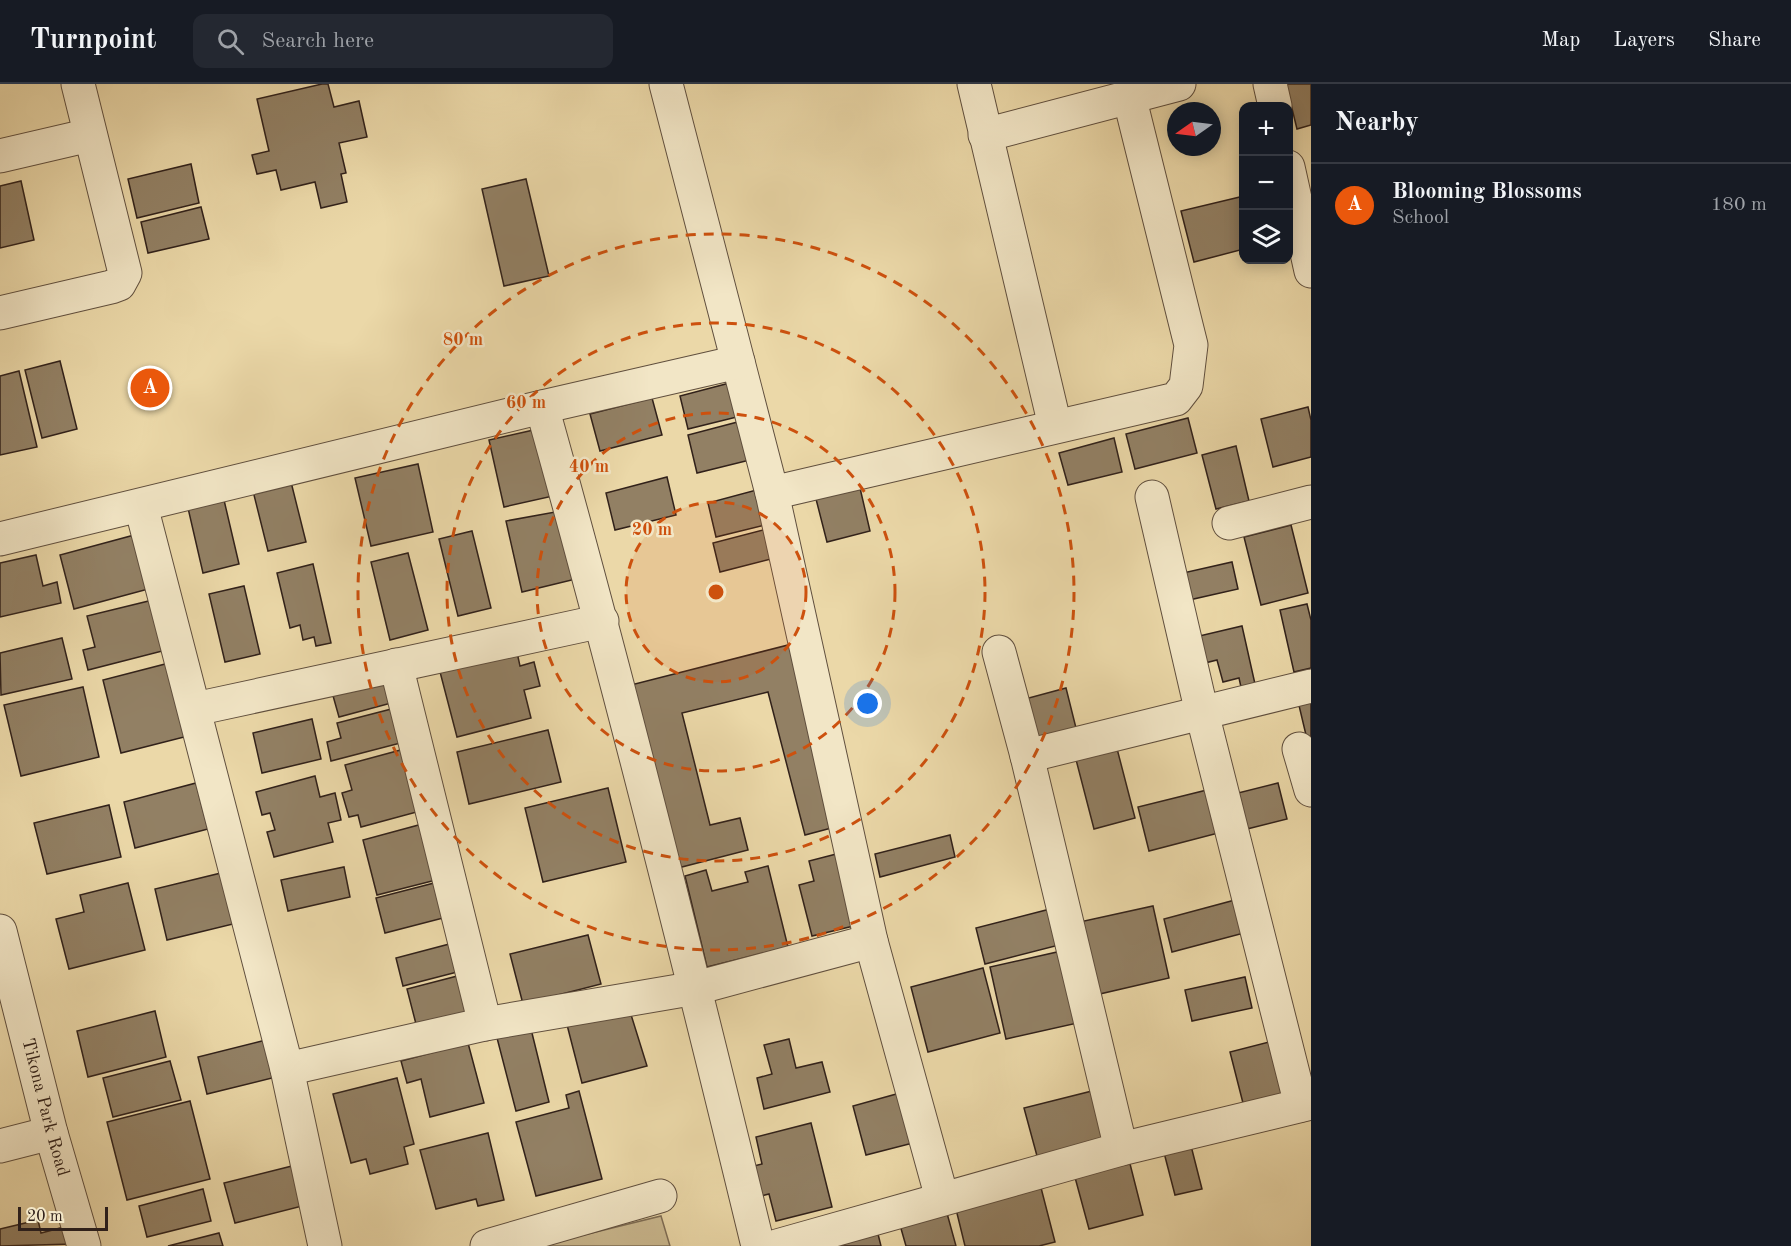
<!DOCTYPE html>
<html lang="en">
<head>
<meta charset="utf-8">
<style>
  body { margin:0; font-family:"Old Standard TT",serif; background:#242831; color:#f1f3f6 }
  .controls { position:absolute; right:18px; top:18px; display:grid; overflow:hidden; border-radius:12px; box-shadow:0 3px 15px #0003 }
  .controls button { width:54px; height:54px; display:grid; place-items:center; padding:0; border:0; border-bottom:2px solid #363941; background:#171b24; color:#f1f3f6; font:30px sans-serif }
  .compass { position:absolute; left:1167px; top:18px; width:54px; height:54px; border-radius:50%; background:#171b24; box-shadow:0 3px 15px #0003; rotate:256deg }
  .scale { position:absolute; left:18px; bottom:15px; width:90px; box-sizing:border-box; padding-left:6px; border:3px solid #31211a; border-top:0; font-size:16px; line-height:21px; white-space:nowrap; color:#31211a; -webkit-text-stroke:4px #f2e6c6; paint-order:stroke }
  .you { position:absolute; left:868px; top:620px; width:21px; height:21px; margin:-15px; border:4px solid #fff; border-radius:50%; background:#1a73e8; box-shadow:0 0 0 9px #1a73e833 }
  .badge { display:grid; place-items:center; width:39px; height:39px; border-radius:50%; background:#ea580c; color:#fff; font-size:20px; font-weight:700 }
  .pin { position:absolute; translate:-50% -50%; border:3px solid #fff; box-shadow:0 2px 6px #0006 }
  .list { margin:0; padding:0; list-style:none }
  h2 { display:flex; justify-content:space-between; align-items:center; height:78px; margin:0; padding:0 24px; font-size:26px }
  h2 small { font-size:20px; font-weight:400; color:#9ea1a6 }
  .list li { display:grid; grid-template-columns:39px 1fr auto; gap:18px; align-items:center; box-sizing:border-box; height:84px; padding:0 24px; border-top:2px solid #363941 }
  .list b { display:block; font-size:22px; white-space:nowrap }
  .list p { margin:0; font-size:20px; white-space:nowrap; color:#9ea1a6 }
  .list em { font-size:20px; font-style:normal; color:#9ea1a6 }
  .icon { flex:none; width:33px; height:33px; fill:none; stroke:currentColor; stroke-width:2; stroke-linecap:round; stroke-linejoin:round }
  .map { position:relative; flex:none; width:1311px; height:1162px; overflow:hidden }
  header { display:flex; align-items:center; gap:36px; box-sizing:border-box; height:84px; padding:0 30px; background:#171b24; border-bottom:2px solid #363941 }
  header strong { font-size:28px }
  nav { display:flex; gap:33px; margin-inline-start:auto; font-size:21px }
  .search { width:420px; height:54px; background:#242831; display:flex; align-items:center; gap:15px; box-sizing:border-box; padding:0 21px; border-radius:12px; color:#9ea1a6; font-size:22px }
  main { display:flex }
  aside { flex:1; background:#171b24 }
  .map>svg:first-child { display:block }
</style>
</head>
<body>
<header>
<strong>Turnpoint</strong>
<div class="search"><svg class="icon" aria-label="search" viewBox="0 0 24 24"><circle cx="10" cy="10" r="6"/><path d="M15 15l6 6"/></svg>Search here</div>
<nav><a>Map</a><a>Layers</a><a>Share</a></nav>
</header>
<main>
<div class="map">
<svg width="1311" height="1162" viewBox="0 0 1311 1162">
  <rect width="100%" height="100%" fill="#ebd8a8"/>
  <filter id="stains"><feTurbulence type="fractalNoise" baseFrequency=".00333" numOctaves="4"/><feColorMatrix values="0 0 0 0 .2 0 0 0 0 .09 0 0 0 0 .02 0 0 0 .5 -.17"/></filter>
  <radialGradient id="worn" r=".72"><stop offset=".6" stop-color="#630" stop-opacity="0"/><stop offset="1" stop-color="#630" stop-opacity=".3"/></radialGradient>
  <!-- green -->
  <path fill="#cbb990" stroke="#7e6d55" stroke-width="1.5" d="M 661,1132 L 670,1162 L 539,1162 Z"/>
  <!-- building -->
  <path fill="#928064" stroke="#31211a" stroke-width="1.5" d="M 322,0 L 328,0 L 334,23 L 359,17 L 367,53 L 339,59 L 346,89 L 341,90 L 347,118 L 321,124 L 315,98 L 281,106 L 276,86 L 257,90 L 252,71 L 269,67 L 257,15 Z
    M 1286,0 L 1311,0 L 1311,41 L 1297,45 Z
    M 191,80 L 199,119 L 137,134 L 128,95 Z
    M 526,95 L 549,192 L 504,202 L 482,105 Z
    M 21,97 L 34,156 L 0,164 L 0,102 Z
    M 1244,112 L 1244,165 L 1194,178 L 1181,127 Z
    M 201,123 L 209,155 L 148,169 L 141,138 Z
    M 60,277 L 77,345 L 42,354 L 25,286 Z
    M 19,287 L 37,363 L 0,371 L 0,292 Z
    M 741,296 L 749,330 L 688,345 L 680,312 Z
    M 652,314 L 662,351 L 600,367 L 590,330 Z
    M 1308,323 L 1311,336 L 1311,373 L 1273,383 L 1261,335 Z
    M 1188,334 L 1197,369 L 1135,385 L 1126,350 Z
    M 749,335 L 758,374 L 697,389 L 688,351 Z
    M 547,343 L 562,410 L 504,423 L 489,356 Z
    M 1114,354 L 1122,388 L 1068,401 L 1059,369 Z
    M 1236,362 L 1249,417 L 1216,425 L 1202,371 Z
    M 418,380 L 433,448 L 371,462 L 355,394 Z
    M 667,393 L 676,431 L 615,446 L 606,409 Z
    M 291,398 L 306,458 L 268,467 L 253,407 Z
    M 764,404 L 773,439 L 716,453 L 708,419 Z
    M 860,404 L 870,447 L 827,458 L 816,415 Z
    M 224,416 L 239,480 L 203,489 L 188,424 Z
    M 566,426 L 580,494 L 522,508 L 506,437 Z
    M 1291,441 L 1308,509 L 1261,521 L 1244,453 Z
    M 775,443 L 783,472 L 720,488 L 713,459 Z
    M 472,447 L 491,524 L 458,532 L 439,455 Z
    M 138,450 L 152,504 L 74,525 L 60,471 Z
    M 408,469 L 428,546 L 390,556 L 371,478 Z
    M 36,471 L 43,502 L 57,498 L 61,519 L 0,533 L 0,479 Z
    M 1232,478 L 1238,505 L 1189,516 L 1183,489 Z
    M 313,480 L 331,559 L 316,562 L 314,553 L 303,556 L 300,541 L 290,544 L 277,489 Z
    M 244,502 L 260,570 L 225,578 L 209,510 Z
    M 161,514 L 174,564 L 88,586 L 83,566 L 95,563 L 87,532 Z
    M 1307,520 L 1311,536 L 1311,584 L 1294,588 L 1280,526 Z
    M 1242,542 L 1255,600 L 1241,603 L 1239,594 L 1223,598 L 1217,576 L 1201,580 L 1195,553 Z
    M 62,554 L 72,595 L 1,611 L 0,569 Z
    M 792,560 L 839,742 L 805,751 L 768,608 L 682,629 L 710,741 L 740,734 L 748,766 L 674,785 L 627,602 Z
    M 516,564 L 520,582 L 534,578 L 540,602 L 524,606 L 531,634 L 457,653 L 439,584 Z
    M 173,578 L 192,651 L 121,669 L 103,596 Z
    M 387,587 L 395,618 L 339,633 L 330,601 Z
    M 83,603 L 99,673 L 21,692 L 4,621 Z
    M 1066,604 L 1077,648 L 1036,659 L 1025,615 Z
    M 1311,610 L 1311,672 L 1297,613 Z
    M 403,622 L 412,656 L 331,677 L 327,658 L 341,654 L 337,639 Z
    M 312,635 L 321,675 L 262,689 L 253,649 Z
    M 548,646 L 561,698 L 469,720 L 457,668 Z
    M 1114,653 L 1135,734 L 1094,745 L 1073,664 Z
    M 408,664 L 424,726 L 361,743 L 358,731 L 349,733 L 342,709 L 352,706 L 345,681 Z
    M 315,692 L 320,713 L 335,709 L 341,736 L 328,739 L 333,758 L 274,773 L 267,748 L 275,746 L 270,729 L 262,731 L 256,708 Z
    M 196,699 L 208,745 L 135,764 L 124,718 Z
    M 1278,699 L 1287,735 L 1239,747 L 1230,711 Z
    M 608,704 L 626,778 L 543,798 L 525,724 Z
    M 1215,704 L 1226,747 L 1149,767 L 1138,723 Z
    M 109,721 L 121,773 L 47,790 L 34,739 Z
    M 426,739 L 440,795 L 377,811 L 363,756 Z
    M 950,751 L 955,773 L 880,793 L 875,770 Z
    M 848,767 L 866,839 L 812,852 L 799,801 L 814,797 L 809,777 Z
    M 768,782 L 788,863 L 707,883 L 685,792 L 706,786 L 712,807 L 748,798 L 745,788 Z
    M 344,783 L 350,813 L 288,827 L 281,796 Z
    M 221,789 L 233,840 L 167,856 L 155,805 Z
    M 438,798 L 447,833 L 385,849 L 376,814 Z
    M 128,799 L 145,866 L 69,885 L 56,835 L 84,828 L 80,811 Z
    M 1235,816 L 1244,849 L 1172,868 L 1164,835 Z
    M 1153,822 L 1169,894 L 1091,912 L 1075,839 Z
    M 1054,824 L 1063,860 L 985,880 L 976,844 Z
    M 588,851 L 601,900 L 523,920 L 510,870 Z
    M 457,858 L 465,886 L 403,902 L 396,874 Z
    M 1066,866 L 1082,938 L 1006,955 L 990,883 Z
    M 983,884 L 1000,949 L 928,968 L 911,903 Z
    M 469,889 L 478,925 L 416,940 L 407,905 Z
    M 1245,893 L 1252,924 L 1192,937 L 1185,906 Z
    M 628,921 L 647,982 L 582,999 L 565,933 Z
    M 155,927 L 166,973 L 88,993 L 77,947 Z
    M 530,941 L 549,1018 L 516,1027 L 496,950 Z
    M 270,955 L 280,992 L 207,1010 L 198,973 Z
    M 789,955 L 796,984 L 822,978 L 830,1008 L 764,1025 L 757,994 L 772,990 L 764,961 Z
    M 1273,957 L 1287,1013 L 1244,1023 L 1230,968 Z
    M 468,959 L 484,1019 L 430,1033 L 421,995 L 407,999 L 401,977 Z
    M 170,977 L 181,1016 L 113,1033 L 103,994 Z
    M 397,994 L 414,1060 L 404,1063 L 408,1080 L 370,1090 L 366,1075 L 351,1079 L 333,1010 Z
    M 1100,1005 L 1115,1063 L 1040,1083 L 1024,1024 Z
    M 579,1007 L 602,1095 L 536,1112 L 516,1038 L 569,1024 L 566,1011 Z
    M 900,1009 L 913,1059 L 866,1071 L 853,1022 Z
    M 190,1017 L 210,1095 L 127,1116 L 107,1038 Z
    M 811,1039 L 832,1123 L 776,1137 L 769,1110 L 753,1114 L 746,1084 L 762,1080 L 756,1053 Z
    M 488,1049 L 504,1116 L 478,1122 L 476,1115 L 436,1125 L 420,1066 Z
    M 1188,1050 L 1202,1105 L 1175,1111 L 1161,1057 Z
    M 1128,1072 L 1143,1131 L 1089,1145 L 1073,1086 Z
    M 304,1079 L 314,1119 L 235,1139 L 224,1099 Z
    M 1039,1096 L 1055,1158 L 1039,1162 L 965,1162 L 954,1117 Z
    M 203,1105 L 211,1137 L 147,1153 L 139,1122 Z
    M 945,1122 L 956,1162 L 906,1162 L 898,1134 Z
    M 38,1136 L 41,1149 L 68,1142 L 73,1160 L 0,1162 L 0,1145 Z
    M 219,1149 L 223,1162 L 168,1162 Z
    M 878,1150 L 881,1162 L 834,1162 Z"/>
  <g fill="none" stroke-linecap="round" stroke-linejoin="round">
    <defs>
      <g id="street">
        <path d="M 666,0 L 772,409 L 871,857 L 942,1114"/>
        <path d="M 974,0 L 1055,342"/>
        <path d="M 1270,0 L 1275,22"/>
        <path d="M 985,51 L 1179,0"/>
        <path d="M 0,72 L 90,51"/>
        <path d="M 1288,83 L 1311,187"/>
        <path d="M 0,229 L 111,203 L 119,200 L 125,189 L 78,0"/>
        <path d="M 542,323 C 620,601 690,881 758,1162"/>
        <path d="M 772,409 L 1176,315 L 1186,302 L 1191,261 L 1129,12"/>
        <path d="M 1152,413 L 1202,629 L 1301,1021"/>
        <path d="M 141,422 L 287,985 L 325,1162"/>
        <path d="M 1229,439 L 1311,418"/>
        <path d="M 0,455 L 542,323 L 738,278"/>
        <path d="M 999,568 L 1027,672 L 1121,1065"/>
        <path d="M 396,581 L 485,940"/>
        <path d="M 195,625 L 602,537"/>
        <path d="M 1299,665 L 1311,706"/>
        <path d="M 1027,672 L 1311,602"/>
        <path id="s1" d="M 0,847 L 51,1049 L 84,1162"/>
        <path d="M 287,985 L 485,940 L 696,904 L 871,857"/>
        <path d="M 0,1062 L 51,1049"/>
        <path d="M 487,1162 L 660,1112"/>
        <path d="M 777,1162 L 1121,1065 L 1311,1019"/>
      </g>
    </defs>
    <!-- street casing -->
    <use href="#street" stroke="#604f3e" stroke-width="35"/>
    <!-- street -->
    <use href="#street" stroke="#f2e6c6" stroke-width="33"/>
  </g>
  <!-- distance rings -->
  <circle cx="716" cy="508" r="90" fill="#cd510e" fill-opacity=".12"/>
  <g fill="none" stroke="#cd510e" stroke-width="3" stroke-dasharray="10 8">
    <circle cx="716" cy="508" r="90"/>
    <circle cx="716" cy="508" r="179"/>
    <circle cx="716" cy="508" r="269"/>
    <circle cx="716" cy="508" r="358"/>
  </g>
  <g text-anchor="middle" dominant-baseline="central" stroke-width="5" stroke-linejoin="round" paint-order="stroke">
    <!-- street labels -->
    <g font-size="18" fill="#31211a" stroke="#f2e6c6">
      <text stroke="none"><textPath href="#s1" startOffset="182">Tikona Park Road</textPath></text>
    </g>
  </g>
  <circle cx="716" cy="508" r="9" fill="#cd510e" stroke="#f2e6c6" stroke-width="3"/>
  <g font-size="18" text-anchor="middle" font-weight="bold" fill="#cd510e" stroke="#f2e6c6" stroke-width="5" stroke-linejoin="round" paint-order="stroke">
    <text x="463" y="261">80 m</text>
    <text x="526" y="324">60 m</text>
    <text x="589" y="388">40 m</text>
    <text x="652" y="451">20 m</text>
  </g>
  <rect width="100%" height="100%" filter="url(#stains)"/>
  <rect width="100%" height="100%" fill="url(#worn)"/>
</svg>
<div class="controls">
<button>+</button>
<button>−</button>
<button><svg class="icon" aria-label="layers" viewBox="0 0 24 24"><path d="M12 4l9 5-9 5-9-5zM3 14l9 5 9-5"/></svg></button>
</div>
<svg class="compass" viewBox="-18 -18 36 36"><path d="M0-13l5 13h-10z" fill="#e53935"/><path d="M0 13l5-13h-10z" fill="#9ea1a6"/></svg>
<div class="scale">20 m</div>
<div class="you"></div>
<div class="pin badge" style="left:150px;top:304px">A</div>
</div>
<aside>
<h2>Nearby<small></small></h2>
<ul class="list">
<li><span class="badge">A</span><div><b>Blooming Blossoms</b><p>School</p></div><em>180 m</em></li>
</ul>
</aside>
</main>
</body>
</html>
